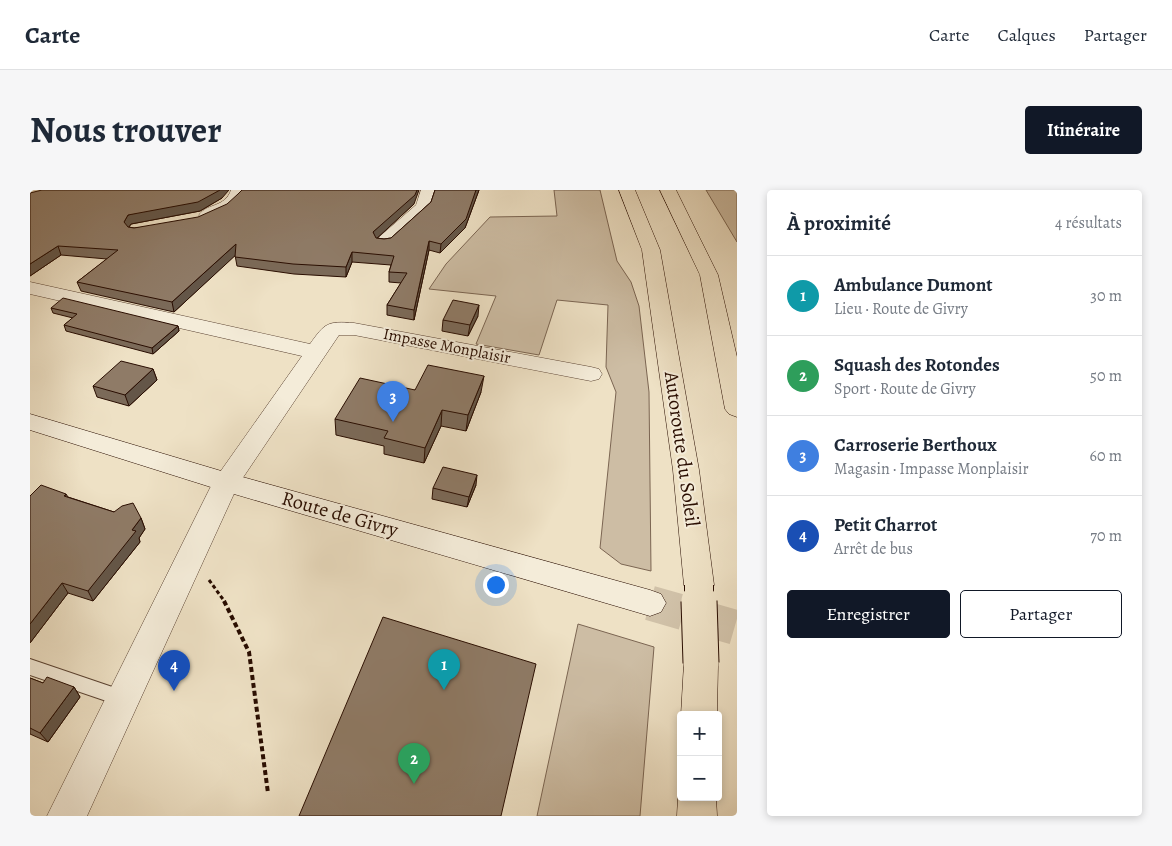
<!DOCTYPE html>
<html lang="fr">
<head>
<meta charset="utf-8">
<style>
  body { margin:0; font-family:Alegreya,serif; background:#f6f6f7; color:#1f2937 }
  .controls { position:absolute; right:15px; bottom:15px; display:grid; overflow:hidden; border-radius:5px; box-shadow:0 2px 8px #0003 }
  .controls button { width:45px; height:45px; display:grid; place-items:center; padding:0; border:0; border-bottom:1px solid #e0e1e3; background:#fff; color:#1f2937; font:25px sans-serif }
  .you { position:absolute; left:465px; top:394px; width:18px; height:18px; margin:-12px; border:4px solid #fff; border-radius:50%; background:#1a73e8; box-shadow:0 0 0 8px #1a73e833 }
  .badge { display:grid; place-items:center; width:32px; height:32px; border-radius:50%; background:#111827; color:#fff; font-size:16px; font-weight:700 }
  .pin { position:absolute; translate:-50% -41px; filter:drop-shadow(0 1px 2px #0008) }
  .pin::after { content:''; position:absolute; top:26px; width:18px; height:15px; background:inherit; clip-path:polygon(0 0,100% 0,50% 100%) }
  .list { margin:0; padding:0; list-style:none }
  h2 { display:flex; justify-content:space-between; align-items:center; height:65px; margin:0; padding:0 20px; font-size:21px }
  h2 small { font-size:16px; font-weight:400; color:#747a83 }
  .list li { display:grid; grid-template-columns:32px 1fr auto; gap:15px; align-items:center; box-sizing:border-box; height:80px; padding:0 20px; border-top:1px solid #e0e1e3 }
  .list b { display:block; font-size:19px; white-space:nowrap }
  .list p { margin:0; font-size:16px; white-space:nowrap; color:#747a83 }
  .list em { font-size:16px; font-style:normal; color:#747a83 }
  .actions { display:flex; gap:10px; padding:15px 20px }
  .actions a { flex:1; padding:11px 0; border:1px solid #111827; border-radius:5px; text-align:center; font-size:18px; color:#111827 }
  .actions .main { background:#111827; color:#fff }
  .map { position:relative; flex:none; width:707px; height:626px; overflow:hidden; border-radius:5px }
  header { display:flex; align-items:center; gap:30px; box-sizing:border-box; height:70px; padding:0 25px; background:#fff; border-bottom:1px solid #e0e1e3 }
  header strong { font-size:24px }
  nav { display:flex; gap:28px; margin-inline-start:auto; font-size:18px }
  .intro { display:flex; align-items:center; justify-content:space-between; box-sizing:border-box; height:120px; padding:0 30px }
  h1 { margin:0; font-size:35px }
  .button { padding:12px 22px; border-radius:5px; background:#111827; color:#fff; font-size:18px; font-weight:700 }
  main { display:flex; gap:30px; padding:0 30px }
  aside { flex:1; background:#fff; border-radius:5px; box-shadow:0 2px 8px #0003 }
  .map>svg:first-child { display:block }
</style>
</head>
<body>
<header>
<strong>Carte</strong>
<nav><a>Carte</a><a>Calques</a><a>Partager</a></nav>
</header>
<div class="intro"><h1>Nous trouver</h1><a class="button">Itinéraire</a></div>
<main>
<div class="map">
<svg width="707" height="626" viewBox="0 0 707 626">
  <rect width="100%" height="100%" fill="#eee1c5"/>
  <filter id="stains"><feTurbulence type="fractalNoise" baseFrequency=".004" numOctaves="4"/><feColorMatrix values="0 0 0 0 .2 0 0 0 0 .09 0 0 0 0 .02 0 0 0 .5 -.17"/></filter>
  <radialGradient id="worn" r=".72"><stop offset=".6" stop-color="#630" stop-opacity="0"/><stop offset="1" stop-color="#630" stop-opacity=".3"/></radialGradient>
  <!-- green -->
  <path fill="#cdbda4" stroke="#7b6552" d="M 524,0 L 570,0 L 587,71 L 601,92 L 609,116 L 619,202 L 621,381 L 591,374 L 570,358 L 586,202 L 576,177 L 578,115 L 527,110 L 509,165 L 446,154 L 466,106 L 399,99 L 416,74 L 460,27 L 527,26 Z
    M 676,0 L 707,0 L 707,52 Z
    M 548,434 L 624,457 L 610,626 L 507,626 Z"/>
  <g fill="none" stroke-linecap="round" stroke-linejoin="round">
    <!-- secondary-tunnel -->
    <path stroke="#d0c1a8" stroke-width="35" stroke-dasharray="35 18" stroke-linecap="butt" d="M 620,413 L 707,438"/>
    <defs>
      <path id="service" d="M 0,469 L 100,503 L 103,509 L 100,515 L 94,517 L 0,485 Z"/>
      <path id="minor" d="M 201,0 L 217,0 C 211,17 189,33 171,29 L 169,25 C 177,13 195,18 201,0 Z
        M 391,0 L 407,0 L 399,20 L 360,56 L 354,57 L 348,56 L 345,52 L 348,48 L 386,15 Z
        M 0,92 L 280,154 C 295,133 297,131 324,133 L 561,177 L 569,179 L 572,184 L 569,189 L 561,191 L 324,145 L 309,145 L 208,295 L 57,626 L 17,626 L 183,292 L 272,166 L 0,104 Z"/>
      <path id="secondary" d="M 0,224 L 198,283 L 620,400 L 631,404 L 636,413 L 631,422 L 620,426 L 187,299 L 0,240 Z"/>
      <path id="motorway" d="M 589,0 L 605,0 L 630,60 L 669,280 L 684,395 L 680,404 L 669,407 L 658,404 L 654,395 L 643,280 L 612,60 Z
        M 630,0 L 646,0 L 688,85 L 707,167 L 707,227 L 699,224 L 695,219 L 670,85 Z
        M 671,458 L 683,462 L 688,473 L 687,525 L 651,525 L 654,473 L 659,462 Z
        M 651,600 L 651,607 L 686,607 L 687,626 L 647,626 L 648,607 Z"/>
    </defs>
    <!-- service casing -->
    <use href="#service" stroke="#5a4232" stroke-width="2"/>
    <!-- minor casing -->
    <use href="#minor" stroke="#5a4232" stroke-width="1"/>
    <!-- secondary casing -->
    <use href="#secondary" stroke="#290d01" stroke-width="1"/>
    <!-- motorway casing -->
    <use href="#motorway" stroke="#290d01" stroke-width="1"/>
    <!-- path-far1 -->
    <path stroke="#290d01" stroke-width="3" stroke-dasharray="4 2.5" stroke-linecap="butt" d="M 179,390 L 195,412"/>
    <!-- path -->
    <path stroke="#290d01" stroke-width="4" stroke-dasharray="5 3" stroke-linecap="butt" d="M 194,411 L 219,462 L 238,603"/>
    <!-- service -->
    <use href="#service" fill="#f4ecd9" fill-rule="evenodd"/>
    <!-- minor -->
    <use href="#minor" fill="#f4ecd9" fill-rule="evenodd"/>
    <!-- secondary -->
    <use href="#secondary" fill="#f4ecd9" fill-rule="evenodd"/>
    <!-- motorway -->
    <use href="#motorway" fill="#eee1c5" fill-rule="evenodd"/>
    <defs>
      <path id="motorway-bridge-far1" d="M 669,395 L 669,412"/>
      <path id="motorway-bridge" d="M 669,411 L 671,473"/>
    </defs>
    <!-- motorway-bridge-far1 casing -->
    <use href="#motorway-bridge-far1" stroke="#290d01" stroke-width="30" stroke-linecap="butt"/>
    <!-- motorway-bridge casing -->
    <use href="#motorway-bridge" stroke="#290d01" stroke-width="37" stroke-linecap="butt"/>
    <!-- motorway-bridge-far1 -->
    <use href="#motorway-bridge-far1" stroke="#eee1c5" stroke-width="28"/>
    <!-- motorway-bridge -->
    <use href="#motorway-bridge" stroke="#eee1c5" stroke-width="35"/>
  </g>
  <!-- wall -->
  <path fill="#7b6a59" stroke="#290d01" d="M 405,0 L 449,0 L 435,38 L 410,63 L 399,60 L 384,130 L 357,125 L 357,115 L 371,93 L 359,92 L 359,82 L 361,75 L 322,72 L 316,87 L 264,84 L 207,76 L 205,65 L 144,122 L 51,101 L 47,92 L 77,69 L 31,65 L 0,86 L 0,3 L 192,8 L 170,21 L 101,34 L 99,37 L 104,38 L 384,14 L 347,48 L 354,49 L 361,48 L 401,12 Z
    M 21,118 L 148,136 L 149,141 L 123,164 L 36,141 L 34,135 L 43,128 L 23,123 Z
    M 448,126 L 438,146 L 412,141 L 413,130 Z
    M 123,179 L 127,190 L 99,216 L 67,207 L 63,196 Z
    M 385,200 L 451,202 L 436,241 L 411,236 L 394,273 L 354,264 L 354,256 L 306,245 L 305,229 Z
    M 446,295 L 437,317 L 402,309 L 403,298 Z
    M 36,304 L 38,307 L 84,322 L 111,328 L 115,339 L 109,348 L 110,352 L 63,411 L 38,403 L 0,453 Z
    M 0,488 L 13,493 L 44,497 L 50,507 L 18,552 L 0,544 Z"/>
  <!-- shaded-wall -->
  <path fill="#645648" stroke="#290d01" d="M 190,0 L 199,0 L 192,8 L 170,21 L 101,34 L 96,41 L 94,32 L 98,25 Z
    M 387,0 L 389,0 L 384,14 L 344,51 L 343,42 Z
    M 446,0 L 449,0 L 435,38 L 410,63 L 411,54 Z
    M 399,51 L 399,60 L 384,130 L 384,120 Z
    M 206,54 L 208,63 L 144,122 L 142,112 Z
    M 28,56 L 31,65 L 0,86 L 0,74 Z
    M 322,62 L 322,72 L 316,87 L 316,77 Z
    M 449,115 L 448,126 L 438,146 L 440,135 Z
    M 148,136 L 149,141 L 123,164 L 122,158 Z
    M 123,179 L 127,190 L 99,216 L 95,205 Z
    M 454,186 L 451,202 L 436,241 L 438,225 Z
    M 412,220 L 411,236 L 394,273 L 395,258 Z
    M 447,285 L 446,295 L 437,317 L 439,307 Z
    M 111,328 L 115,339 L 109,348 L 110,352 L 63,411 L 58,401 L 102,340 Z
    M 32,393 L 38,403 L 0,453 L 0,434 Z
    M 44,497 L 50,507 L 18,552 L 10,543 Z"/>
  <!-- building -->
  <path fill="#8f7b67" stroke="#290d01" d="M 12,0 L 190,0 L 168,12 L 98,25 L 94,32 L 98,37 L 104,38 L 168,27 L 197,14 L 208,4 L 212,0 L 387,0 L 385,5 L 343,42 L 346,48 L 354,49 L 361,48 L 401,12 L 405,0 L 446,0 L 436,29 L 411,54 L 399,51 L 384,120 L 357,115 L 377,83 L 359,82 L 364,66 L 322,62 L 316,77 L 263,74 L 205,67 L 206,54 L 142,112 L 47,92 L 88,60 L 28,56 L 0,74 L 0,3 Z
    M 33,108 L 148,136 L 122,158 L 34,135 L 47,124 L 21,118 Z
    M 423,110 L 449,115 L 440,135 L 413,130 Z
    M 91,171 L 123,179 L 95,205 L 63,196 Z
    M 398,175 L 454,186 L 438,225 L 412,220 L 395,258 L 354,248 L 358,241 L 305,229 L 330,188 L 385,200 Z
    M 413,277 L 447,285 L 439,307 L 403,298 Z
    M 11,295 L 36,304 L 34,306 L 84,322 L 92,316 L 103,313 L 111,328 L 102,340 L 106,341 L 58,401 L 32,393 L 0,434 L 0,306 Z
    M 353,427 L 506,474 L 471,626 L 269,626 Z
    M 17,487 L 44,497 L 10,543 L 0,538 L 0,488 L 13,493 Z"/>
  <g text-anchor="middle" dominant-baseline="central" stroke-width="4" stroke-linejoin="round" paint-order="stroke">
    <!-- far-street labels -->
    <g font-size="16" fill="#290d01" stroke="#f4ecd9">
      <text transform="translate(417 156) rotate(11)">Impasse Monplaisir</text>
    </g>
    <!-- street labels -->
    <g font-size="20" fill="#290d01" stroke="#f4ecd9">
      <text transform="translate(652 259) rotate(82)">Autoroute du Soleil</text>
      <text transform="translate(310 324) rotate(16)">Route de Givry</text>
    </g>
  </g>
  <rect width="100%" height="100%" filter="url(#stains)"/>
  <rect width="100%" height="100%" fill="url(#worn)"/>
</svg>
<div class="controls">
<button>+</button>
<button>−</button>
</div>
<div class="you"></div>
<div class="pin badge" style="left:414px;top:500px;background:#0f9aa8">1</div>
<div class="pin badge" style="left:384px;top:594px;background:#2e9e5b">2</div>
<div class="pin badge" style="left:363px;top:232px;background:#3f7fe0">3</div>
<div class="pin badge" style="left:144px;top:501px;background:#1a4fb4">4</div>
</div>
<aside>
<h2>À proximité<small>4 résultats</small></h2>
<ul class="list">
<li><span class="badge" style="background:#0f9aa8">1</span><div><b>Ambulance Dumont</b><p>Lieu · Route de Givry</p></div><em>30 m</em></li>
<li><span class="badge" style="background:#2e9e5b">2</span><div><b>Squash des Rotondes</b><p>Sport · Route de Givry</p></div><em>50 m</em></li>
<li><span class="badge" style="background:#3f7fe0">3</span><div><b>Carroserie Berthoux</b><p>Magasin · Impasse Monplaisir</p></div><em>60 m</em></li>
<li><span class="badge" style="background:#1a4fb4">4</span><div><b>Petit Charrot</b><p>Arrêt de bus</p></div><em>70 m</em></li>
</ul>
<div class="actions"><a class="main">Enregistrer</a><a>Partager</a></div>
</aside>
</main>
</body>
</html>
